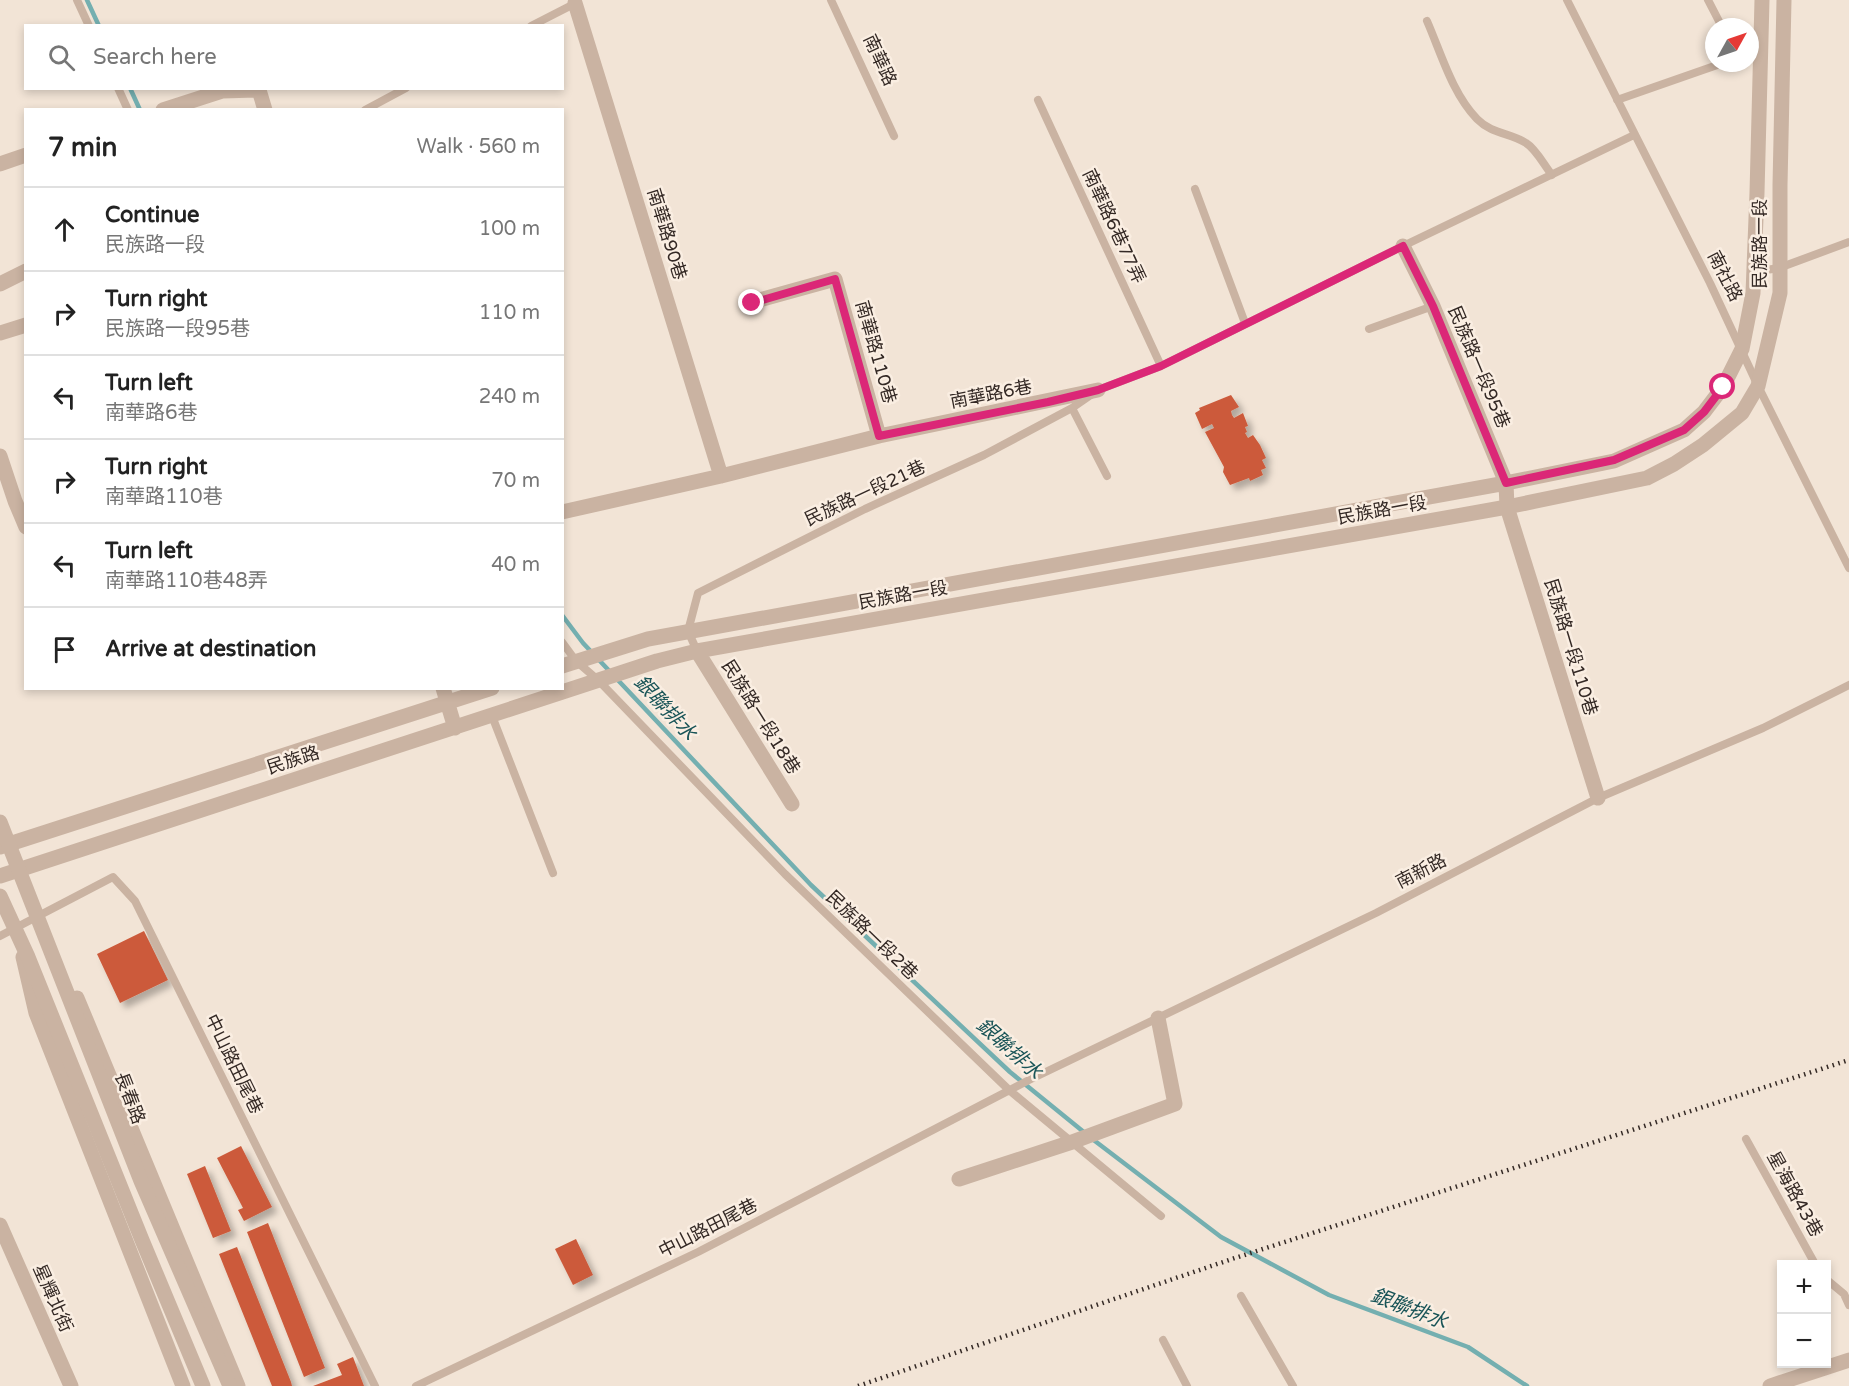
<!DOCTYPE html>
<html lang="en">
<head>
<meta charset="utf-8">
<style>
  body { margin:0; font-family:"Varela Round","Noto Sans TC",sans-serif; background:#f2f2f2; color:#222 }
  .controls { position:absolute; right:18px; bottom:18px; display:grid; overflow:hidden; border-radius:0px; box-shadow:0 3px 9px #0003 }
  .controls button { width:54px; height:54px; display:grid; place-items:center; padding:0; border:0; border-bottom:2px solid #e0e0e0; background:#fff; color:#222; font:30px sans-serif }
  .compass { position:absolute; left:1705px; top:18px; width:54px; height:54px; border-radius:50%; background:#fff; box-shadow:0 3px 9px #0003; rotate:50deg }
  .stop { position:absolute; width:18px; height:18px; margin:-14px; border:4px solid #db2777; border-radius:50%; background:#fff }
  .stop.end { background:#db2777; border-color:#fff; box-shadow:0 2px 6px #0008 }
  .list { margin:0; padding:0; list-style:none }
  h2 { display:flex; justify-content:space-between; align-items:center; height:78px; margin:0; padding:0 24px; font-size:26px }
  h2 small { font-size:20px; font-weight:400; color:#767676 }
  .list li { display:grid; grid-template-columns:39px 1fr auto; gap:18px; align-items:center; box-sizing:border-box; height:84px; padding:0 24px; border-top:2px solid #e0e0e0 }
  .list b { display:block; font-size:22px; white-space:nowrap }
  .list p { margin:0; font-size:20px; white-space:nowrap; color:#767676 }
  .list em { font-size:20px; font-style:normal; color:#767676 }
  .icon { flex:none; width:33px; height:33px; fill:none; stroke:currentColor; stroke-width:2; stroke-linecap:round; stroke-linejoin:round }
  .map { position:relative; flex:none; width:1849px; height:1386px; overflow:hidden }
  .search { position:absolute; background:#fff; box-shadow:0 3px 9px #0003; left:24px; top:24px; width:540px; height:66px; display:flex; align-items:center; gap:15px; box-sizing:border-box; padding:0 21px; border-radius:0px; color:#767676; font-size:22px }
  .panel { position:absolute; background:#fff; box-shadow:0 3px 9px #0003; left:24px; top:108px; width:540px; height:582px; border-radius:0px }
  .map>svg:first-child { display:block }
</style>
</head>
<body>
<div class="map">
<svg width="1849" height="1386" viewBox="0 0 1849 1386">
  <defs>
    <filter id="shadow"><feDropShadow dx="5.5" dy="5.5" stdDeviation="3" flood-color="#0004"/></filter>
  </defs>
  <rect width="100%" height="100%" fill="#f2e4d6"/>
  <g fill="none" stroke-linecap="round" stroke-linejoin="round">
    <!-- stream -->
    <path stroke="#74afb0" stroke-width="4.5" d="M 87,0 L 99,26
      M 130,88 L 140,110
      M 562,615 L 583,643 L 811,885 L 1010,1072 L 1085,1133
      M 1091,1138 L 1221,1237 L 1329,1295 L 1468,1347 L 1527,1386"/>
  </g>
  <!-- building -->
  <path fill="#cc5a3a" filter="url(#shadow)" d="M 1231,395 L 1239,407 L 1231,411 L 1232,415 L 1234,418 L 1243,413 L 1248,426 L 1245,427 L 1247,432 L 1245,433 L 1248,438 L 1253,435 L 1260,445 L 1266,458 L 1262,460 L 1266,468 L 1261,470 L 1263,475 L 1250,481 L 1249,478 L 1230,485 L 1223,472 L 1224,467 L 1205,432 L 1214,428 L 1212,424 L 1202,429 L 1195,413 L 1200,410 L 1199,408 Z
    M 144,931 L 168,980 L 120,1003 L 97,954 Z
    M 241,1146 L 272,1207 L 244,1221 L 238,1210 L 243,1208 L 217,1158 Z
    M 205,1166 L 231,1231 L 213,1238 L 187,1174 Z
    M 268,1223 L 325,1368 L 304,1377 L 247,1232 Z
    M 576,1239 L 593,1275 L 573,1285 L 555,1249 Z
    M 237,1247 L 291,1382 L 292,1386 L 272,1386 L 219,1254 Z
    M 353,1357 L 364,1386 L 313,1386 L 342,1375 L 337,1364 Z"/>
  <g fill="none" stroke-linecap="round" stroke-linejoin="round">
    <!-- service -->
    <path stroke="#cab3a2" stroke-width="8" d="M 77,0 L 89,26
      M 831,0 L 894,136
      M 1567,0 L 1710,283 L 1758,386 L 1849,568
      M 1708,0 L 1722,27
      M 1427,21 C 1441,53 1452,93 1477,119 C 1493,135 1509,132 1526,143 C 1536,149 1544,165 1552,175
      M 531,26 L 576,3
      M 118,88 L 128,110
      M 1038,100 L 1161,366
      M 1617,100 L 1723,63
      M 365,110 L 406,88
      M 1195,189 L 1245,323
      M 1753,272 L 1779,268 L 1849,242
      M 1369,329 L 1433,306
      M 1072,408 L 1107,476
      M 562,642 L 576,661 L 598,680 L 785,874 L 1009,1090 L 1161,1216
      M 697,651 L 688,631 L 698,593 L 865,509 L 984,455 L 1072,408 L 1098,390 L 1161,366 L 1403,246 L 1634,135
      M 492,716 L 553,873
      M 0,936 L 113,877 L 135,901 L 375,1386
      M 1746,1139 L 1815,1264
      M 1826,1279 L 1844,1294 L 1849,1305
      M 1241,1296 L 1293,1386
      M 1163,1340 L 1187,1386
      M 416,1386 L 698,1252 L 1029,1080 L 1376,913 L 1598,798 L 1763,728 L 1849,685"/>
    <!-- minor -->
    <path stroke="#cab3a2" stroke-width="15" d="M 575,3 L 721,476
      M 163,110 L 222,91 L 259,90 L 265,110
      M 0,164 L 26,155
      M 1403,246 L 1433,306 L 1506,483 L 1507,507 L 1598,798
      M 0,284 L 26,271
      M 752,302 L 835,279 L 879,436
      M 0,333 L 26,325
      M 0,456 L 15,501 L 26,527
      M 562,512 L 721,476 L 879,436 L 1098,390
      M 697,651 L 792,804
      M 562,666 L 648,639 L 1506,483 L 1614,461 L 1684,430 L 1704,412 L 1723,387 L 1742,349 L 1753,293 L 1757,193 L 1762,0
      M 443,688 L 455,728
      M 0,847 L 492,688
      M 0,876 L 657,661 L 697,651 L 1507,507 L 1647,478 L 1674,464 L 1703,445 L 1742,413 L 1758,386 L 1780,293 L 1780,185 L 1784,0
      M 23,957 L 36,1013 L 183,1386
      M 77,998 L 238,1386
      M 959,1179 L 1072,1142 L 1175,1104 L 1158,1018
      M 0,1225 L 71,1386
      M 1770,1386 L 1849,1360"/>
    <!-- tertiary -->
    <path stroke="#cab3a2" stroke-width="15" d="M 0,822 L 141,1181 L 230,1386
      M 0,896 L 28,957 L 142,1240 L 203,1386"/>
    <!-- rail -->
    <path stroke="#342925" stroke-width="4.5" stroke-dasharray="1.5 4.5" stroke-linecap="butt" d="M 858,1386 L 1232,1259 L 1849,1060"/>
  </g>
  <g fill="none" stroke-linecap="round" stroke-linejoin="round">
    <!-- route -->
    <path stroke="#db2777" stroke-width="8" d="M 752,303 L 835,279 L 879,436 L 1048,402 L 1098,390 L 1161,366 L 1403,246 L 1433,306 L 1506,483 L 1614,460 L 1684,430 L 1704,412 L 1723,387"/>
  </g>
  <g text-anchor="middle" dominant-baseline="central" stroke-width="5" stroke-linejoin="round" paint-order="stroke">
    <!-- street labels -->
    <g font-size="18" fill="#342925" stroke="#faeee2">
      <text transform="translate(880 60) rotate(65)">南華路</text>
      <text transform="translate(1114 226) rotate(65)">南華路6巷77弄</text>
      <text transform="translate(667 234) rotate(73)">南華路90巷</text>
      <text transform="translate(1760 244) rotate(-90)">民族路一段</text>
      <text transform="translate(1725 276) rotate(63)">南社路</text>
      <text transform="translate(876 352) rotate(74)">南華路110巷</text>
      <text transform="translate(1479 367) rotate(67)">民族路一段95巷</text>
      <text transform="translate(991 394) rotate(-11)">南華路6巷</text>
      <text transform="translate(865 493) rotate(-25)">民族路一段21巷</text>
      <text transform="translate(1382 510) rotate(-10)">民族路一段</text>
      <text transform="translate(903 595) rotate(-10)">民族路一段</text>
      <text transform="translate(1571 647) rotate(73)">民族路一段110巷</text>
      <text transform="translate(761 717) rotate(58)">民族路一段18巷</text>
      <text transform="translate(293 760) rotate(-18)">民族路</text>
      <text transform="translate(1421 871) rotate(-27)">南新路</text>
      <text transform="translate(872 935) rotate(44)">民族路一段2巷</text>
      <text transform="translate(234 1064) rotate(64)">中山路田尾巷</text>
      <text transform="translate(130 1098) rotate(69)">長春路</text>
      <text transform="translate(1795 1194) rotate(61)">星海路43巷</text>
      <text transform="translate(708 1228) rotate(-27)">中山路田尾巷</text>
      <text transform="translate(53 1298) rotate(66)">星輝北街</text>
    </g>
    <!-- water labels -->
    <g font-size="20" font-style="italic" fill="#195457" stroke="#faeee2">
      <text transform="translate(665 708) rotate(47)">銀聯排水</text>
      <text transform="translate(1009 1049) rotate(42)">銀聯排水</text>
      <text transform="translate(1409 1309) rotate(21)">銀聯排水</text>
    </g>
  </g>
</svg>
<div class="controls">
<button>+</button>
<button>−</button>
</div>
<svg class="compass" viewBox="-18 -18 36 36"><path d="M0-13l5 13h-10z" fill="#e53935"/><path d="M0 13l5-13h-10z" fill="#767676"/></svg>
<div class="stop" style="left:1723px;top:387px"></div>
<div class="stop end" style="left:752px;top:303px"></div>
<div class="search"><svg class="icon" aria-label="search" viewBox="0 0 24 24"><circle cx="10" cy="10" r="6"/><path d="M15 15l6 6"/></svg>Search here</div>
<section class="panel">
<h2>7 min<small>Walk · 560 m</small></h2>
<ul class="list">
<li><svg class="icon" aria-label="ahead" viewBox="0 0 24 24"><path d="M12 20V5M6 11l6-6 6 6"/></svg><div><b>Continue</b><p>民族路一段</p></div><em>100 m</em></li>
<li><svg class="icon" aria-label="right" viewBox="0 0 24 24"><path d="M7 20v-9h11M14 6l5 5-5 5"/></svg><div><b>Turn right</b><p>民族路一段95巷</p></div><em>110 m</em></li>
<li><svg class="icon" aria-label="left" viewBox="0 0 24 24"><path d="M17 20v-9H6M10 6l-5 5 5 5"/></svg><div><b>Turn left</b><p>南華路6巷</p></div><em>240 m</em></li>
<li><svg class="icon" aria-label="right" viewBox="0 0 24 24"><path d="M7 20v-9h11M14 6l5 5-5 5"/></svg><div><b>Turn right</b><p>南華路110巷</p></div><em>70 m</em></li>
<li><svg class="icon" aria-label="left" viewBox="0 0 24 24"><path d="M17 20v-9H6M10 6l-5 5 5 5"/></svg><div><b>Turn left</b><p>南華路110巷48弄</p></div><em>40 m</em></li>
<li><svg class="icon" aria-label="arrive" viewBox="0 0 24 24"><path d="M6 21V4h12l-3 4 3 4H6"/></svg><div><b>Arrive at destination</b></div></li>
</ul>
</section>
</div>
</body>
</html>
